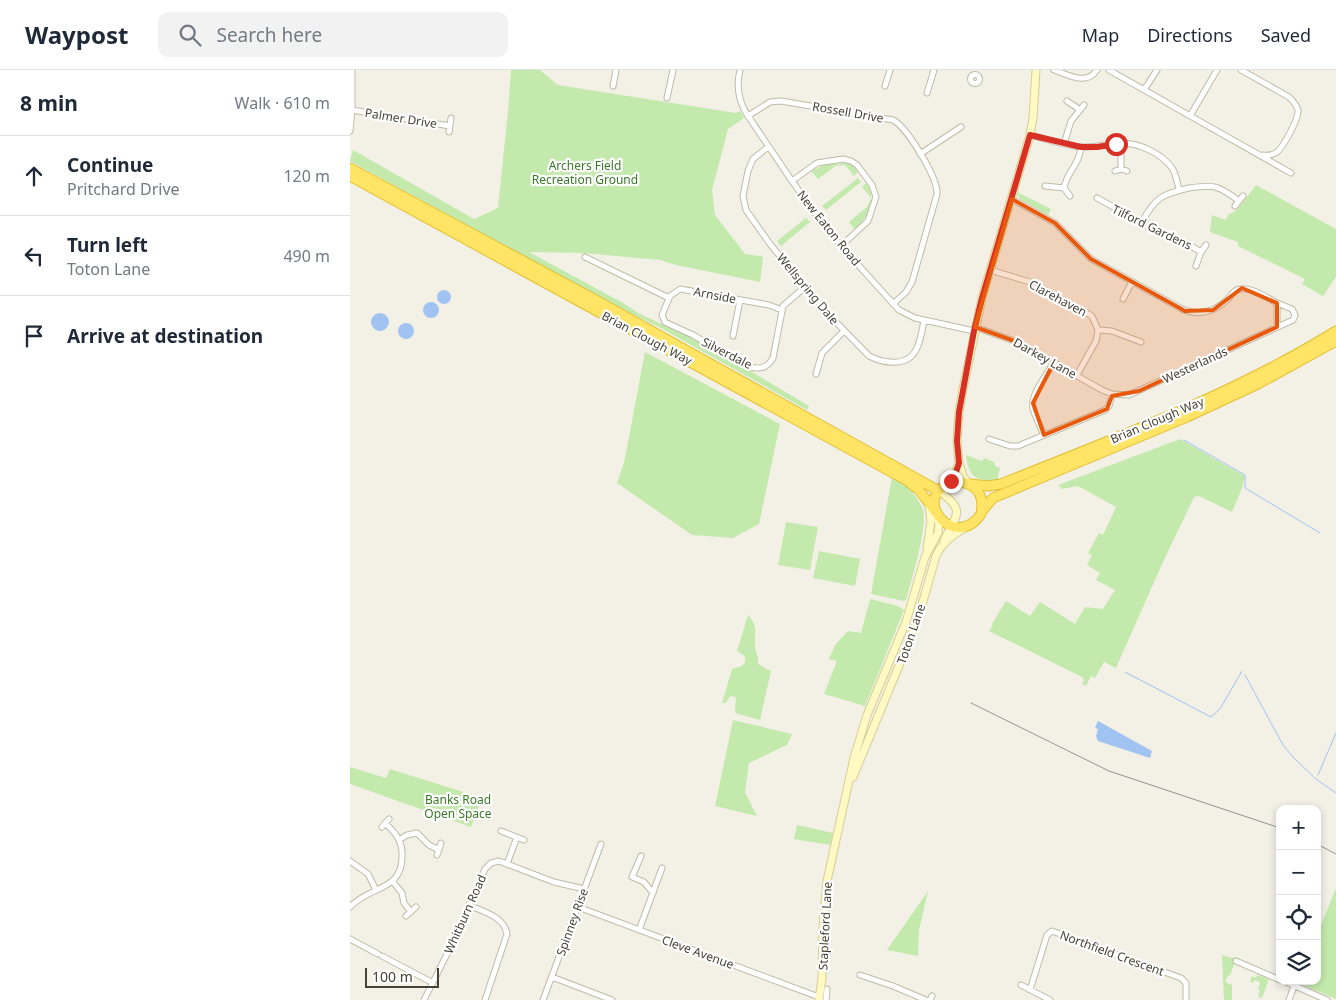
<!DOCTYPE html>
<html lang="en">
<head>
<meta charset="utf-8">
<style>
  body { margin:0; font-family:"Noto Sans",sans-serif; background:#f2f2f3; color:#1f2937 }
  .controls { position:absolute; right:15px; bottom:15px; display:grid; overflow:hidden; border-radius:10px; box-shadow:0 2px 8px #0003 }
  .controls button { width:45px; height:45px; display:grid; place-items:center; padding:0; border:0; border-bottom:1px solid #e0e1e3; background:#fff; color:#1f2937; font:25px sans-serif }
  .scale { position:absolute; left:15px; bottom:12px; width:74px; box-sizing:border-box; padding-left:5px; border:2px solid #464235; border-top:0; font-size:14px; line-height:18px; white-space:nowrap; color:#464235; -webkit-text-stroke:4px #fff; paint-order:stroke }
  .stop { position:absolute; width:15px; height:15px; margin:-11px; border:4px solid #d93025; border-radius:50%; background:#fff }
  .stop.end { background:#d93025; border-color:#fff; box-shadow:0 1px 5px #0008 }
  .list { margin:0; padding:0; list-style:none }
  h2 { display:flex; justify-content:space-between; align-items:center; height:65px; margin:0; padding:0 20px; font-size:21px }
  h2 small { font-size:16px; font-weight:400; color:#747a83 }
  .list li { display:grid; grid-template-columns:32px 1fr auto; gap:15px; align-items:center; box-sizing:border-box; height:80px; padding:0 20px; border-top:1px solid #e0e1e3 }
  .list b { display:block; font-size:19px; white-space:nowrap }
  .list p { margin:0; font-size:16px; white-space:nowrap; color:#747a83 }
  .list em { font-size:16px; font-style:normal; color:#747a83 }
  .icon { flex:none; width:28px; height:28px; fill:none; stroke:currentColor; stroke-width:2; stroke-linecap:round; stroke-linejoin:round }
  .map { position:relative; flex:none; width:986px; height:930px; overflow:hidden }
  header { display:flex; align-items:center; gap:30px; box-sizing:border-box; height:70px; padding:0 25px; background:#fff; border-bottom:1px solid #e0e1e3 }
  header strong { font-size:24px }
  nav { display:flex; gap:28px; margin-inline-start:auto; font-size:18px }
  .search { width:350px; height:45px; background:#f2f2f3; display:flex; align-items:center; gap:12px; box-sizing:border-box; padding:0 18px; border-radius:10px; color:#747a83; font-size:19px }
  main { display:flex }
  aside { flex:1; background:#fff }
  .map>svg:first-child { display:block }
</style>
</head>
<body>
<header>
<strong>Waypost</strong>
<div class="search"><svg class="icon" aria-label="search" viewBox="0 0 24 24"><circle cx="10" cy="10" r="6"/><path d="M15 15l6 6"/></svg>Search here</div>
<nav><a>Map</a><a>Directions</a><a>Saved</a></nav>
</header>
<main>
<aside>
<h2>8 min<small>Walk · 610 m</small></h2>
<ul class="list">
<li><svg class="icon" aria-label="ahead" viewBox="0 0 24 24"><path d="M12 20V5M6 11l6-6 6 6"/></svg><div><b>Continue</b><p>Pritchard Drive</p></div><em>120 m</em></li>
<li><svg class="icon" aria-label="left" viewBox="0 0 24 24"><path d="M17 20v-9H6M10 6l-5 5 5 5"/></svg><div><b>Turn left</b><p>Toton Lane</p></div><em>490 m</em></li>
<li><svg class="icon" aria-label="arrive" viewBox="0 0 24 24"><path d="M6 21V4h12l-3 4 3 4H6"/></svg><div><b>Arrive at destination</b></div></li>
</ul>
</aside>
<div class="map">
<svg width="986" height="930" viewBox="0 0 986 930">
  <rect width="100%" height="100%" fill="#f3f1e6"/>
  <!-- green -->
  <path fill="#c4e9ad" d="M 161,0 L 190,0 L 208,15 L 386,43 L 390,41 L 394,48 L 378,59 L 362,120 L 365,145 L 395,184 L 409,186 L 411,185 L 413,188 L 410,212 L 326,195 L 310,190 L 233,183 L 179,182 L 273,233 L 290,244 L 357,275 L 459,336 L 457,340 L 309,257 L 267,237 L 0,91 L 3,80 L 124,149 L 148,138 L 158,41 Z
    M 496,93 L 502,95 L 508,102 L 504,106 L 495,95 L 485,96 L 468,109 L 461,101 L 474,95 Z
    M 508,108 L 511,112 L 476,140 L 472,136 Z
    M 516,113 C 528,129 518,147 505,160 L 499,152 L 517,137 L 521,128 L 512,117 Z
    M 906,115 L 986,159 L 986,207 L 973,226 L 952,214 L 955,209 L 888,176 L 888,172 L 860,162 L 862,145 L 876,150 L 878,145 L 887,140 Z
    M 667,122 L 701,139 L 698,145 L 670,129 Z
    M 456,148 L 460,152 L 431,176 L 427,171 Z
    M 295,282 L 430,354 L 409,454 L 383,468 L 342,465 L 267,413 L 274,393 Z
    M 830,369 L 895,406 L 892,418 L 882,442 L 849,426 L 844,427 L 813,492 L 766,598 L 754,592 L 745,608 L 741,606 L 736,616 L 732,614 L 734,610 L 732,607 L 639,561 L 643,555 L 642,554 L 656,531 L 680,546 L 690,532 L 725,554 L 735,537 L 753,539 L 765,520 L 746,510 L 750,503 L 737,495 L 742,485 L 738,483 L 749,463 L 753,465 L 766,437 L 728,416 L 712,419 L 708,415 Z
    M 616,385 L 632,391 L 634,388 L 644,392 L 645,396 L 650,398 L 648,406 L 649,411 C 627,410 619,410 616,385 Z
    M 542,407 L 564,421 L 563,423 C 567,429 571,434 573,440 C 578,457 561,511 556,530 L 554,531 L 521,524 Z
    M 436,452 L 468,457 L 460,500 L 428,495 Z
    M 469,481 L 510,489 L 505,516 L 463,508 Z
    M 520,529 L 548,536 L 554,540 L 515,636 L 474,624 L 487,591 L 479,589 L 485,575 L 498,561 L 511,563 Z
    M 398,545 C 409,558 404,560 405,575 C 405,583 409,585 408,594 L 421,601 L 410,650 L 385,643 L 386,627 L 380,626 L 376,633 L 372,633 L 382,599 L 392,596 L 395,592 L 395,586 L 387,581 Z
    M 383,650 L 442,664 L 437,675 L 399,693 L 395,722 L 407,746 L 365,736 Z
    M 0,697 L 36,708 L 40,699 L 132,728 L 121,757 L 0,714 Z
    M 447,755 L 483,763 L 480,775 L 444,769 Z
    M 986,818 L 986,929 L 948,913 L 948,911 L 967,911 L 967,865 Z
    M 578,821 L 569,860 L 568,886 L 537,880 Z
    M 872,885 L 886,889 L 880,906 L 878,905 L 875,912 L 882,915 L 882,930 L 874,930 Z
    M 908,905 L 919,909 L 912,928 L 908,926 L 910,920 L 908,919 L 910,912 L 904,910 L 903,913 L 900,912 L 902,906 L 905,908 Z"/>
  <!-- water -->
  <path fill="#a0c3f2" d="M87 227a7 7 0 1 1 14 0a7 7 0 1 1-14 0Z
    M73 240a8 8 0 1 1 16 0a8 8 0 1 1-16 0Z
    M21 252a9 9 0 1 1 18 0a9 9 0 1 1-18 0Z
    M48 261a8 8 0 1 1 16 0a8 8 0 1 1-16 0Z
    M 748,651 L 802,681 L 800,688 L 748,671 L 746,666 L 748,659 L 745,658 Z"/>
  <g fill="none" stroke-linecap="round" stroke-linejoin="round">
    <!-- stream -->
    <path stroke="#a0c3f2" stroke-width="1" d="M 834,370 L 895,405 L 895,418 L 970,463
      M 775,602 L 861,647 L 870,639 L 892,601
      M 895,605 L 933,675 L 943,687 L 966,709 L 986,723
      M 968,705 L 986,663"/>
    <defs>
      <path id="street" d="M 390,0 C 386,16 388,29 396,43 L 442,111 L 463,140 L 491,176 L 549,240 L 565,248 L 624,261
        M 704,0 C 719,5 736,16 747,0
        M 759,0 L 941,103
        M 891,0 L 939,27 C 943,31 947,35 948,40 C 949,48 934,76 927,82 C 923,85 918,86 912,85
        M620.5 9a4.5 4.5 0 1 1 9 0a4.5 4.5 0 1 1-9 0Z
        M 263,16 L 266,0
        M 535,16 L 540,0
        M 794,20 L 807,0
        M 577,23 L 584,0
        M 317,28 L 323,0
        M 717,31 L 729,39
        M 2,40 L 100,56
        M 398,46 L 420,32 L 431,31 L 543,50 C 557,57 588,108 587,124 L 562,212 L 556,222 L 543,234
        M 840,46 L 867,0
        M 0,61 L 2,40 L 2,0
        M 99,62 L 101,48
        M 680,65 C 697,69 715,76 732,77 C 746,78 758,73 771,73 C 789,73 811,83 822,98 C 826,104 827,112 829,119
        M 714,74 L 721,51 L 734,35
        M 418,77 L 403,89 L 398,101 L 393,126 L 396,140 L 420,174 L 455,217 L 484,250 L 519,286 C 535,294 559,297 567,278 C 571,269 572,260 574,251
        M 570,84 L 611,57
        M 771,99 L 771,73
        M 765,101 L 771,99 L 777,101
        M 442,111 L 467,93 L 493,89 L 501,91 L 507,95 L 522,115 L 526,127 L 518,151 L 491,176
        M 695,116 L 714,118
        M 720,126 L 714,118 C 717,101 729,96 731,77
        M 747,128 L 816,166 L 836,173 L 851,182
        M 662,129 L 705,153 L 741,189 L 830,238 C 848,247 865,242 879,228 C 882,224 885,219 891,219 C 902,217 917,228 927,233 L 927,257
        M 885,136 L 893,126
        M 792,152 C 805,127 813,124 839,118 C 865,114 869,116 889,131
        M 235,187 L 319,228
        M 846,196 L 851,182 L 856,175
        M 640,200 L 680,212 L 742,246 L 748,260 L 746,271 L 727,305
        M 773,229 L 782,212
        M 432,240 L 419,235 L 330,219 L 320,226 L 312,245 L 315,252 L 319,254 L 343,265 L 397,296 C 408,300 417,299 423,288 L 433,236 L 455,217
        M 625,257 L 667,272 L 752,320 L 762,324 L 779,325 L 943,250 L 945,245 L 942,239 L 927,233
        M 748,260 L 762,261 L 791,272
        M 383,266 L 390,230
        M 466,304 L 472,283 L 494,261
        M 694,365 C 690,356 686,348 683,339 C 680,324 697,305 704,292
        M 639,369 L 660,376 L 668,376 L 755,340 L 759,336 L 762,324
        M 32,757 L 39,749
        M 151,761 L 174,770
        M 49,770 L 57,765 L 67,763 L 79,775 L 89,780
        M 87,785 L 91,773
        M 291,786 L 282,807 L 294,812 L 303,823
        M 0,791 L 18,804 L 26,820
        M 157,794 L 167,767
        M 43,812 L 52,823 L 54,833 L 61,842
        M 119,835 C 133,842 154,846 157,864 L 135,930
        M 0,837 C 19,816 52,821 52,787 C 53,772 46,763 35,753
        M 228,837 L 469,927
        M 56,846 L 66,837
        M 289,860 L 312,798
        M 0,869 L 28,884
        M 32,886 L 83,913
        M 886,891 L 930,910
        M 510,905 L 543,916 L 576,930
        M 202,907 L 262,930
        M 934,911 L 977,930
        M 671,915 L 700,930
        M 680,920 L 697,865 L 702,861 L 831,908 L 836,913 L 836,930
        M 74,930 L 98,882 L 135,799 L 141,793 L 149,791 L 204,812 L 234,819
        M 193,930 L 251,774
        M 476,930 L 477,919
        M 580,930 L 582,926
        M 939,930 L 944,916"/>
      <path id="secondary" d="M 618,413 L 613,406 L 609,393 L 607,371 L 609,342 L 613,319 L 632,228 L 680,65 L 683,48 L 686,0
        M 597,414 L 604,407 L 609,393
        M 589,421 C 616,440 607,445 594,470
        M 577,479 L 581,451 L 579,435
        M 503,707 L 567,552 L 586,486 C 592,472 603,465 616,457
        M 469,930 L 472,908 L 473,856 L 477,811 L 504,688 L 517,645 L 556,552 L 575,487 L 588,463 L 589,454 L 586,445"/>
      <path id="highway" d="M 0,98 L 244,229 L 589,421
        M 0,106 L 556,410 L 569,420 L 585,441
        M 604,412 C 625,411 635,424 631,444 C 605,483 557,426 604,412 Z
        M 621,414 L 638,416 L 651,414 C 765,368 881,326 986,261
        M 632,441 L 643,428 L 837,347 L 908,314 L 986,271"/>
    </defs>
    <!-- street casing -->
    <use href="#street" stroke="#bfbba8" stroke-width="7"/>
    <!-- secondary casing -->
    <use href="#secondary" stroke="#d5ce94" stroke-width="9"/>
    <!-- highway casing -->
    <use href="#highway" stroke="#e2bd31" stroke-width="11"/>
    <!-- street -->
    <use href="#street" stroke="#fff" stroke-width="5"/>
    <!-- secondary -->
    <use href="#secondary" stroke="#fffac4" stroke-width="7"/>
    <!-- highway -->
    <use href="#highway" stroke="#ffe465" stroke-width="9"/>
    <!-- tram -->
    <path stroke="#969696" stroke-width="1" d="M 621,633 L 759,701 L 930,758
      M 967,774 L 986,784"/>
  </g>
  <g fill="none" stroke-linecap="round" stroke-linejoin="round">
    <!-- route -->
    <path stroke="#d93025" stroke-width="6" d="M 601,411 L 606,402 L 609,393 L 607,371 L 609,342 L 624,261 L 632,228 L 680,65 L 731,77 L 747,77 L 766,74"/>
  </g>
  <!-- marked area -->
  <path fill="#e8590c" fill-opacity="0.2" stroke="#e8590c" stroke-width="4" stroke-linejoin="round" d="M 662,129 L 705,153 L 741,189 L 835,241 L 863,240 L 892,218 L 927,233 L 927,257 L 789,321 L 762,326 L 757,339 L 694,365 L 683,333 L 704,292 L 667,272 L 625,257 Z"/>
  <g text-anchor="middle" dominant-baseline="central" stroke-width="4.5" stroke-linejoin="round" paint-order="stroke">
    <!-- street labels -->
    <g font-size="12" fill="#464235" stroke="#fff">
      <text transform="translate(498 42) rotate(10)">Rossell Drive</text>
      <text transform="translate(51 48) rotate(9)">Palmer Drive</text>
      <text transform="translate(802 157) rotate(26)">Tilford Gardens</text>
      <text transform="translate(479 158) rotate(51)">New Eaton Road</text>
      <text transform="translate(458 219) rotate(50)">Wellspring Dale</text>
      <text transform="translate(365 225) rotate(11)">Arnside</text>
      <text transform="translate(708 228) rotate(28)">Clarehaven</text>
      <text transform="translate(297 268) rotate(28)">Brian Clough Way</text>
      <text transform="translate(377 283) rotate(27)">Silverdale</text>
      <text transform="translate(695 288) rotate(29)">Darkey Lane</text>
      <text transform="translate(845 295) rotate(-25)">Westerlands</text>
      <text transform="translate(807 350) rotate(-23)">Brian Clough Way</text>
      <text transform="translate(561 564) rotate(-71)">Toton Lane</text>
      <text transform="translate(115 844) rotate(-66)">Whitburn Road</text>
      <text transform="translate(222 852) rotate(-70)">Spinney Rise</text>
      <text transform="translate(475 856) rotate(-87)">Stapleford Lane</text>
      <text transform="translate(348 882) rotate(20)">Cleve Avenue</text>
      <text transform="translate(762 883) rotate(20)">Northfield Crescent</text>
    </g>
    <!-- park labels -->
    <g font-size="12" fill="#397a26" stroke="#fff">
      <text x="235" y="95">Archers Field<tspan x="235" dy="14">Recreation Ground</tspan></text>
      <text x="108" y="729">Banks Road<tspan x="108" dy="14">Open Space</tspan></text>
    </g>
  </g>
</svg>
<div class="controls">
<button>+</button>
<button>−</button>
<button><svg class="icon" aria-label="locate" viewBox="0 0 24 24"><circle cx="12" cy="12" r="6"/><path d="M12 2v4M12 18v4M2 12h4M18 12h4"/></svg></button>
<button><svg class="icon" aria-label="layers" viewBox="0 0 24 24"><path d="M12 4l9 5-9 5-9-5zM3 14l9 5 9-5"/></svg></button>
</div>
<div class="scale">100 m</div>
<div class="stop" style="left:766px;top:74px"></div>
<div class="stop end" style="left:601px;top:411px"></div>
</div>
</main>
</body>
</html>
